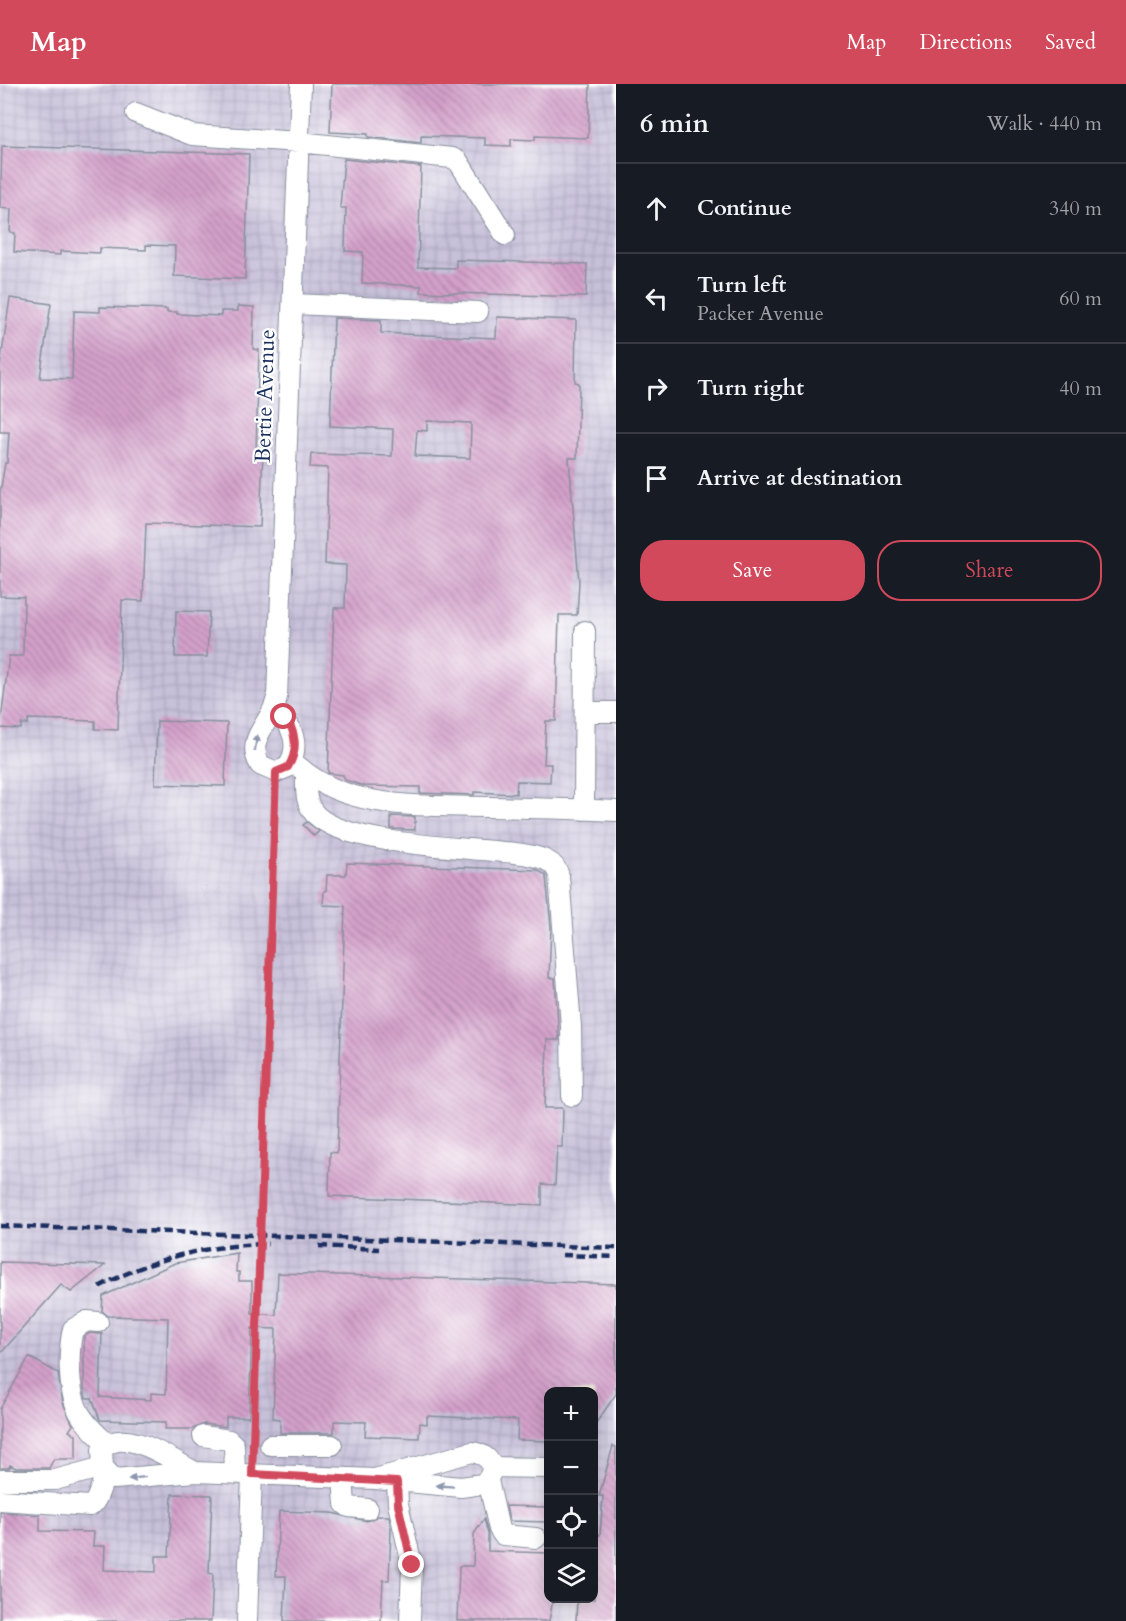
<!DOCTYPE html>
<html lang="en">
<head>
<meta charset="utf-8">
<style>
  body { margin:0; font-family:Cardo,serif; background:#20242c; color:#f1f3f6 }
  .controls { position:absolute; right:18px; bottom:18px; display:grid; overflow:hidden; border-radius:12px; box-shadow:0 3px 15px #0003 }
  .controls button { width:54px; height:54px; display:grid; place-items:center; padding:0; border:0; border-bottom:2px solid #363941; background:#171b24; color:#f1f3f6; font:30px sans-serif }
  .stop { position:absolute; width:18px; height:18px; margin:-14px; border:4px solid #d1495b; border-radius:50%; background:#fff }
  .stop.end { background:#d1495b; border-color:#fff; box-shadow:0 2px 6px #0008 }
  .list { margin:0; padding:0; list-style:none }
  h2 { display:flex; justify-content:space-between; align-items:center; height:78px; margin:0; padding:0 24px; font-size:26px }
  h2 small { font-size:20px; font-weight:400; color:#9ea1a6 }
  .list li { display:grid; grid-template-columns:39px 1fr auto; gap:18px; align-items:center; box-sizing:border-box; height:90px; padding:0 24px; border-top:2px solid #363941 }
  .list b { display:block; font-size:22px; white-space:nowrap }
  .list p { margin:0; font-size:20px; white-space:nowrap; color:#9ea1a6 }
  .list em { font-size:20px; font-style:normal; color:#9ea1a6 }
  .actions { display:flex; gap:12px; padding:18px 24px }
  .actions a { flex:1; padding:14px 0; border:2px solid #d1495b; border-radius:24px; text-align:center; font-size:21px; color:#d1495b }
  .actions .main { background:#d1495b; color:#fff }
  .icon { flex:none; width:33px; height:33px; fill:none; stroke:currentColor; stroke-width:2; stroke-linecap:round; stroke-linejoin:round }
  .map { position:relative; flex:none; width:616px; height:1537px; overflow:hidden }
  header { display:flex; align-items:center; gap:36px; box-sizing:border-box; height:84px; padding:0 30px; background:#d1495b; color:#fff }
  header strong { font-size:28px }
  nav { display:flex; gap:33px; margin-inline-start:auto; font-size:21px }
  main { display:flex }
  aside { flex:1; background:#171b24 }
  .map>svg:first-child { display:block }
</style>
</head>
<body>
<header>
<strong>Map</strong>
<nav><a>Map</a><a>Directions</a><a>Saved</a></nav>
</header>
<main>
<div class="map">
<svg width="616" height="1537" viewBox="0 0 616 1537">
  <defs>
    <pattern id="industrial-grid" width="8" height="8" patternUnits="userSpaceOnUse" patternTransform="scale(1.5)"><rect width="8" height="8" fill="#c7c0d9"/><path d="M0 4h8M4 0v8" fill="none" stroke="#aaa5bd"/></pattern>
    <pattern id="building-back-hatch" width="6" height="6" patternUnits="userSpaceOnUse" patternTransform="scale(1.5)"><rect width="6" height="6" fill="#d4a0ca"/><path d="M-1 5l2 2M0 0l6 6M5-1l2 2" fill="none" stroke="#ab83a7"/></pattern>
  </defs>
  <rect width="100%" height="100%" fill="#fff"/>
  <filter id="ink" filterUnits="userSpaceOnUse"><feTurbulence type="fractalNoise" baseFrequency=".0167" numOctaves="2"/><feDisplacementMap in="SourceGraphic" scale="12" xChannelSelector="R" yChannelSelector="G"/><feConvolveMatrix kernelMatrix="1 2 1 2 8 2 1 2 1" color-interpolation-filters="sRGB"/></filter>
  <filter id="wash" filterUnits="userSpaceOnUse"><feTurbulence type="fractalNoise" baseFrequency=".008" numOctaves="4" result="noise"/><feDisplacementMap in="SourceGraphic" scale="24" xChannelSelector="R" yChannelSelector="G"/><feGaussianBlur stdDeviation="1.35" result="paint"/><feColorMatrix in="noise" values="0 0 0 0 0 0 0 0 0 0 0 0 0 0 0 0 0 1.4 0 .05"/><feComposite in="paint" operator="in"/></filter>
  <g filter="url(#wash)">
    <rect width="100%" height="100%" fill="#f4efdc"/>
    <!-- industrial -->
    <path fill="url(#industrial-grid)" fill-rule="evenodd" d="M 0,0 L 616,0 L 616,1537 L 0,1537 ZM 548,1308 L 594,1308 L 594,1514 L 548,1514 Z"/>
    <g id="blocks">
      <!-- building -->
      <path fill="url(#building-back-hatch)" fill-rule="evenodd" d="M 332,0 L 590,0 L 588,54 L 535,52 L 535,56 L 511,55 L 511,62 L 485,61 L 485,54 L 421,52 L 421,59 L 368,53 L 368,50 L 330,48 Z
        M 2,62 L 249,70 L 245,195 L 174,192 L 175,162 L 146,161 L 146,166 L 100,164 L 100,169 L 60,167 L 60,171 L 14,168 L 15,149 L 10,148 L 11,125 L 0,124 Z
        M 344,75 L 421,83 L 418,183 L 456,184 L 456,176 L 587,180 L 586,213 L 421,208 L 421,202 L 362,199 L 363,168 L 345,167 L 346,124 L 340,124 Z
        M 10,214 L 51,220 L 40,294 L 72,295 L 74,227 L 100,228 L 100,223 L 167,225 L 167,228 L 177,228 L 177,230 L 221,232 L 221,227 L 238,227 L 238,222 L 254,223 L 253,265 L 259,266 L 256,368 L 263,368 L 260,443 L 146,439 L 143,517 L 122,516 L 118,646 L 95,645 L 95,637 L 28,635 L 28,640 L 21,640 L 21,645 L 0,644 L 9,572 L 23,572 L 24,513 L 0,512 L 0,409 L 5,379 L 7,379 L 9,348 L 0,348 L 0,283 Z
        M 497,233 L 576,236 L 575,298 L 579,299 L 577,374 L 569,374 L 579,498 L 577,531 L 559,531 L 556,637 L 546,637 L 544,680 L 551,680 L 550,698 L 517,697 L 516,710 L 474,708 L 474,711 L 420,709 L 420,703 L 364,702 L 345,696 L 343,691 L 328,689 L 334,524 L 345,524 L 346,481 L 325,480 L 328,384 L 310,383 L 311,370 L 392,372 L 393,345 L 330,342 L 334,234 L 381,236 L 381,249 L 496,254 ZM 427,337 L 471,339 L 470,374 L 415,372 L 417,346 L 427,347 Z
        M 176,527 L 209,528 L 207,573 L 175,573 Z
        M 157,637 L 227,639 L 225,702 L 155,700 Z
        M 391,732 L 415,733 L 415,746 L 391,745 Z
        M 307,738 L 319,747 L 314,752 L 303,741 Z
        M 347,779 L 538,786 L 546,792 L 551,843 L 549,894 L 555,894 L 559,956 L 547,956 L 545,1024 L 563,1024 L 562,1063 L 557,1063 L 555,1101 L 542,1100 L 542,1121 L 329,1112 L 330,1068 L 337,1069 L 345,822 L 323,821 L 324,807 L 326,807 L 327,791 L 346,791 Z
        M 237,1169 L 236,1188 L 239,1188 L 239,1197 L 252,1197 L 252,1229 L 276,1231 L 278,1189 L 616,1200 L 616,1310 L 594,1342 L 594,1308 L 549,1308 L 549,1357 L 517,1356 L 518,1336 L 427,1332 L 427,1340 L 420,1339 L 419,1354 L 365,1352 L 366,1338 L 334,1337 L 334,1349 L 280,1349 L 280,1335 L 273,1334 L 276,1245 L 252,1244 L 249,1333 L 226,1333 L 226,1343 L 204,1340 L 193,1345 L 165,1345 L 166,1338 L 100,1336 L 92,1314 L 86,1314 L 84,1304 L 84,1253 L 90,1249 L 102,1250 L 100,1313 L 151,1316 L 151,1309 L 166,1310 L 168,1234 L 108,1232 L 102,1227 L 103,1212 L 175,1179 Z
        M 0,1178 L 105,1181 L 71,1208 L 61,1201 L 0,1270 Z
        M 29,1273 L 58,1289 L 63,1319 L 73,1341 L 69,1347 L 76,1351 L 76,1375 L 54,1375 L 49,1384 L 16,1384 L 10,1381 L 9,1384 L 0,1384 L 0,1325 Z
        M 613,1362 L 616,1363 L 616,1537 L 576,1537 L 577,1515 L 594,1515 L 594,1451 L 600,1451 L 603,1412 L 599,1412 Z
        M 172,1410 L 212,1411 L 209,1489 L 213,1490 L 211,1537 L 0,1537 L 0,1428 L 40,1431 L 40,1447 L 94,1448 L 93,1462 L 105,1462 L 104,1486 L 156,1488 L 156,1472 L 169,1472 Z
        M 506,1422 L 549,1423 L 549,1438 L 509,1437 Z
        M 279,1427 L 332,1429 L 367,1437 L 378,1432 L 389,1432 L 391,1444 L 389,1496 L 383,1496 L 381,1537 L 284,1537 L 286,1492 L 276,1492 Z
        M 484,1435 L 488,1450 L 488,1467 L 549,1469 L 549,1515 L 553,1515 L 549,1537 L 457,1537 L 459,1482 L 473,1482 L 474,1450 Z"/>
    </g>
  </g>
  <g filter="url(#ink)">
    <use href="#blocks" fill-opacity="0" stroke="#888f9d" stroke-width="1.5"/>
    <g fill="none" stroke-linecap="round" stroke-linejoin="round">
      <defs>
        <path id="minor" d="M 136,29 L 192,51 L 299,58 L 452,74 L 458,77 L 505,151
          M 293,220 L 478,228
          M 275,626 C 293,640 301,662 288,683 L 276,688 L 260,681 C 244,653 273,639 277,613 L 301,0
          M 585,628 L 616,628
          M 299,683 C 349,727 425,721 487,723 C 530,724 573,725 616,727
          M 306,689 C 306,705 304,720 317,732 C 351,763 475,763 523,770 C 538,773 555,775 559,792 L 571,942 L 572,1012
          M 584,726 L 585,547
          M 98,1238 L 87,1237 L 73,1245 C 68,1267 68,1303 77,1324 C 83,1338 96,1349 107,1360
          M 203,1352 L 229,1356 L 234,1361 L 235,1389
          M 270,1361 L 332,1361
          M 492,1383 L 548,1384
          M 195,1388 C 172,1376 123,1340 102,1366 L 103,1383 L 114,1395 L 195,1388 L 375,1395 L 461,1403 L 482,1400 C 499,1387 492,1371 472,1368 L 375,1395
          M 343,1394 L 345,1420 L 349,1423 L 368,1425
          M 0,1396 L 55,1396 L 103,1383
          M 488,1396 L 499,1445 L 503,1451 L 536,1454
          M 397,1398 L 398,1420 L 412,1481 L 410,1537
          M 0,1416 L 90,1422 C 99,1417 100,1400 107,1390
          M 247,1537 L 252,1390"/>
      </defs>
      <!-- minor casing -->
      <use href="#minor" stroke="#888f9d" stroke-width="22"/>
      <!-- path -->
      <path stroke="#888f9d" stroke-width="3" stroke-dasharray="4.5 4.5" stroke-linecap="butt" d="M 253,1355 L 275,705"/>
      <!-- minor -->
      <use href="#minor" stroke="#fff" stroke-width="20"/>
      <!-- rail -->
      <path stroke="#1b2f5e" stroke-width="4.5" stroke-dasharray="9 4.5" stroke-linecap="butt" d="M 0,1142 L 616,1164
        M 319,1162 L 379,1165
        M 562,1171 L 616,1173
        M 99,1203 C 153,1174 207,1161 268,1160"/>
    </g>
    <!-- one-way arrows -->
    <defs><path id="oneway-solid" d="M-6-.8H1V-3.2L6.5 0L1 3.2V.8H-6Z" transform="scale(1.5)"/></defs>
    <g fill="#8d97ae">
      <use href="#oneway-solid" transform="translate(256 659) rotate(-81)"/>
      <use href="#oneway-solid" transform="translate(137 1394) rotate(173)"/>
      <use href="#oneway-solid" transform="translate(445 1402) rotate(-176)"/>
    </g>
  </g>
  <g fill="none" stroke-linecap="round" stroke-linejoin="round" filter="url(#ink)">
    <!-- route -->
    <path stroke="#d1495b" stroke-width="8" d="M 284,633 C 297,646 298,668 288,683 L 276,688 L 252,1390 L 397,1398 L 398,1420 L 412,1481"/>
  </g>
  <g text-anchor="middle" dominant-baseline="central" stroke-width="4.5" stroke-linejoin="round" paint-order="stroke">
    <!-- street labels -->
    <g font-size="22" fill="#1b2f5e" stroke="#fff">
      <text transform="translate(265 312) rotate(-88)">Bertie Avenue</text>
    </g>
  </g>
</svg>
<div class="controls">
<button>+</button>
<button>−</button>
<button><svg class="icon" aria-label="locate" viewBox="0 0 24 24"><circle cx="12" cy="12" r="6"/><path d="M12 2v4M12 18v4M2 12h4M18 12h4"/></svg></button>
<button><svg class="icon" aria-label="layers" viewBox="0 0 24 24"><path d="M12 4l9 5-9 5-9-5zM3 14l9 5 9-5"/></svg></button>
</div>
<div class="stop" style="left:284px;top:633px"></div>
<div class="stop end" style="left:412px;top:1481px"></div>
</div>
<aside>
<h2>6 min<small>Walk · 440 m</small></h2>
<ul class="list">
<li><svg class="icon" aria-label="ahead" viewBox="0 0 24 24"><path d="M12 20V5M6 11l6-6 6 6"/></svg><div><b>Continue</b></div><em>340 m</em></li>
<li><svg class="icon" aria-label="left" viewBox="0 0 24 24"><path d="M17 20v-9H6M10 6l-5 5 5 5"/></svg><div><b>Turn left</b><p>Packer Avenue</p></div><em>60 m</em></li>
<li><svg class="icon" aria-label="right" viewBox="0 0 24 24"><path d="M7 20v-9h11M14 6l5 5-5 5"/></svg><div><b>Turn right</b></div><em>40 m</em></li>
<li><svg class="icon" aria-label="arrive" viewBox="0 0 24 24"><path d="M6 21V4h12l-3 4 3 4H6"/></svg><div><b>Arrive at destination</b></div></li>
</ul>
<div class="actions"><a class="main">Save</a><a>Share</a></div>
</aside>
</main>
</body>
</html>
